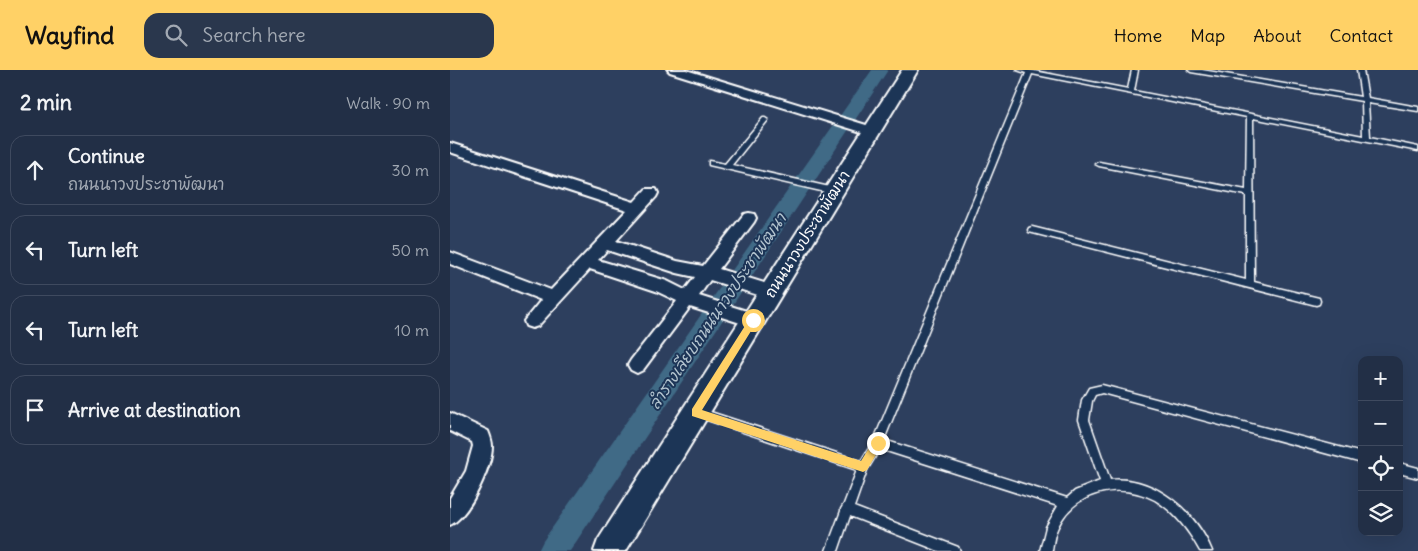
<!DOCTYPE html>
<html lang="en">
<head>
<meta charset="utf-8">
<style>
  body { margin:0; font-family:Delius,"Playpen Sans Thai",sans-serif; background:#2a374d; color:#f1f3f6 }
  .controls { position:absolute; right:15px; bottom:15px; display:grid; overflow:hidden; border-radius:10px; box-shadow:0 5px 20px #0002 }
  .controls button { width:45px; height:45px; display:grid; place-items:center; padding:0; border:0; border-bottom:1px solid #3f4a5f; background:#222f46; color:#f1f3f6; font:25px sans-serif }
  .stop { position:absolute; width:15px; height:15px; margin:-11px; border:4px solid #ffd166; border-radius:50%; background:#fff }
  .stop.end { background:#ffd166; border-color:#fff; box-shadow:0 1px 5px #0008 }
  .list { margin:0; padding:0; list-style:none }
  h2 { display:flex; justify-content:space-between; align-items:center; height:65px; margin:0; padding:0 20px; font-size:21px }
  h2 small { font-size:16px; font-weight:400; color:#a2a9b3 }
  .list li { display:grid; grid-template-columns:32px 1fr auto; gap:15px; align-items:center; box-sizing:border-box; height:70px; margin:0 10px 10px; padding:0 10px; border:1px solid #3f4a5f; border-radius:15px }
  .list b { display:block; font-size:19px; white-space:nowrap }
  .list p { margin:0; font-size:16px; white-space:nowrap; color:#a2a9b3 }
  .list em { font-size:16px; font-style:normal; color:#a2a9b3 }
  .icon { flex:none; width:28px; height:28px; fill:none; stroke:currentColor; stroke-width:2; stroke-linecap:round; stroke-linejoin:round }
  .map { position:relative; flex:none; width:968px; height:481px; overflow:hidden }
  header { display:flex; align-items:center; gap:30px; box-sizing:border-box; height:70px; padding:0 25px; background:#ffd166; color:#111 }
  header strong { font-size:24px }
  nav { display:flex; gap:28px; margin-inline-start:auto; font-size:18px }
  .search { width:350px; height:45px; background:#2a374d; display:flex; align-items:center; gap:12px; box-sizing:border-box; padding:0 18px; border-radius:15px; color:#a2a9b3; font-size:19px }
  main { display:flex }
  aside { flex:1; background:#222f46 }
  .map>svg:first-child { display:block }
</style>
</head>
<body>
<header>
<strong>Wayfind</strong>
<div class="search"><svg class="icon" aria-label="search" viewBox="0 0 24 24"><circle cx="10" cy="10" r="6"/><path d="M15 15l6 6"/></svg>Search here</div>
<nav><a>Home</a><a>Map</a><a>About</a><a>Contact</a></nav>
</header>
<main>
<aside>
<h2>2 min<small>Walk · 90 m</small></h2>
<ul class="list">
<li><svg class="icon" aria-label="ahead" viewBox="0 0 24 24"><path d="M12 20V5M6 11l6-6 6 6"/></svg><div><b>Continue</b><p>ถนนนาวงประชาพัฒนา</p></div><em>30 m</em></li>
<li><svg class="icon" aria-label="left" viewBox="0 0 24 24"><path d="M17 20v-9H6M10 6l-5 5 5 5"/></svg><div><b>Turn left</b></div><em>50 m</em></li>
<li><svg class="icon" aria-label="left" viewBox="0 0 24 24"><path d="M17 20v-9H6M10 6l-5 5 5 5"/></svg><div><b>Turn left</b></div><em>10 m</em></li>
<li><svg class="icon" aria-label="arrive" viewBox="0 0 24 24"><path d="M6 21V4h12l-3 4 3 4H6"/></svg><div><b>Arrive at destination</b></div></li>
</ul>
</aside>
<div class="map">
<svg width="968" height="481" viewBox="0 0 968 481">
  <rect width="100%" height="100%" fill="#2d3f5e"/>
  <filter id="ink" filterUnits="userSpaceOnUse"><feTurbulence type="fractalNoise" baseFrequency=".02" numOctaves="2"/><feDisplacementMap in="SourceGraphic" scale="10" xChannelSelector="R" yChannelSelector="G"/><feConvolveMatrix kernelMatrix="1 2 1 2 8 2 1 2 1" color-interpolation-filters="sRGB"/></filter>
  <g filter="url(#ink)">
    <g fill="none" stroke-linecap="round" stroke-linejoin="round">
      <!-- canal -->
      <path fill="#406b86" fill-rule="evenodd" d="M 422,0 L 438,0 L 120,481 L 88,481 L 93,471 Z"/>
      <defs>
        <path id="lane" d="M 567,0 L 579,0 L 678,19 L 682,0 L 688,0 L 684,21 L 913,66 L 912,31 L 741,2 L 738,0 L 752,0 L 911,27 L 907,0 L 913,0 L 918,28 L 968,37 L 968,41 L 918,33 L 920,67 L 968,77 L 968,81 L 803,48 L 804,212 L 869,228 L 870,231 L 869,234 L 866,235 L 579,162 L 578,160 L 579,158 L 582,157 L 796,210 L 796,125 L 649,96 L 645,94 L 649,92 L 796,120 L 797,47 L 582,4 L 434,370 L 617,428 L 625,421 L 650,411 L 629,350 L 632,330 L 639,318 L 652,315 L 912,383 L 912,393 L 652,323 L 645,325 L 642,331 L 639,350 L 660,410 C 704,405 746,442 762,481 L 750,481 C 739,461 725,442 705,430 C 670,411 623,421 607,459 C 604,465 603,474 602,481 L 590,481 L 596,457 L 608,436 L 430,379 L 417,400 L 404,437 L 508,477 L 510,481 L 489,481 L 400,446 L 388,481 L 376,481 L 391,441 L 391,439 L 394,434 L 407,400 L 245,346 L 243,343 L 245,340 L 248,338 L 411,391 L 424,370 L 576,3 Z
          M 313,48 L 315,48 L 318,50 L 282,95 L 384,118 L 388,121 L 387,123 L 384,124 L 259,95 L 259,91 L 275,94 Z
          M 949,393 L 968,398 L 968,408 L 949,403 Z"/>
        <path id="street" d="M 218,0 L 236,0 L 426,58 L 428,61 L 426,64 L 418,64 L 220,2 Z
          M 0,73 L 184,132 L 196,119 L 206,119 L 208,123 L 206,127 L 166,171 L 227,191 L 253,196 L 294,144 L 299,143 L 304,144 L 306,148 L 304,152 L 269,199 L 327,217 L 329,222 L 327,227 L 321,229 L 260,210 L 249,226 L 309,245 L 311,250 L 309,255 L 303,257 L 240,237 L 193,300 L 187,303 L 181,300 L 178,295 L 181,290 L 227,231 L 206,221 L 140,199 L 88,256 L 82,258 L 76,256 L 74,251 L 91,230 L 0,194 L 0,182 L 101,220 L 177,140 L 0,82 ZM 157,180 L 227,203 L 245,207 L 235,220 L 217,211 L 148,190 Z
          M 0,343 L 38,361 C 40,366 42,371 42,376 C 42,396 19,447 0,455 L 0,428 L 16,401 L 23,376 L 22,372 L 0,361 Z"/>
        <path id="secondary" d="M 452,0 L 468,0 L 176,481 L 144,481 L 148,470 Z"/>
      </defs>
      <!-- lane casing -->
      <use href="#lane" stroke="#fff" stroke-width="3"/>
      <!-- street casing -->
      <use href="#street" stroke="#fff" stroke-width="4"/>
      <!-- secondary casing -->
      <use href="#secondary" stroke="#fff" stroke-width="4"/>
      <!-- lane -->
      <use href="#lane" fill="#1d3557" fill-rule="evenodd"/>
      <!-- street -->
      <use href="#street" fill="#1d3557" fill-rule="evenodd"/>
      <!-- secondary -->
      <use href="#secondary" fill="#1d3557" fill-rule="evenodd"/>
    </g>
  </g>
  <!-- route -->
  <path fill="#ffd166" d="M 303,247 L 306,248 L 306,253 L 252,340 L 411,391 L 424,370 L 431,370 L 431,376 L 417,400 L 413,402 L 242,346 L 242,339 L 300,248 Z"/>
  <g text-anchor="middle" dominant-baseline="central" stroke-width="4" stroke-linejoin="round" paint-order="stroke">
    <!-- street labels -->
    <g font-size="15" fill="#fff" stroke="#1d3557">
      <text transform="translate(357 164) rotate(-58)">ถนนนาวงประชาพัฒนา</text>
    </g>
    <!-- water labels -->
    <g font-size="16" font-style="italic" fill="#b3c4cf" stroke="#1d3557">
      <text transform="translate(267 241) rotate(-56)">ลำรางเลียบถนนนาวงประชาพัฒนา</text>
    </g>
  </g>
</svg>
<div class="controls">
<button>+</button>
<button>−</button>
<button><svg class="icon" aria-label="locate" viewBox="0 0 24 24"><circle cx="12" cy="12" r="6"/><path d="M12 2v4M12 18v4M2 12h4M18 12h4"/></svg></button>
<button><svg class="icon" aria-label="layers" viewBox="0 0 24 24"><path d="M12 4l9 5-9 5-9-5zM3 14l9 5 9-5"/></svg></button>
</div>
<div class="stop" style="left:303px;top:250px"></div>
<div class="stop end" style="left:428px;top:373px"></div>
</div>
</main>
</body>
</html>
